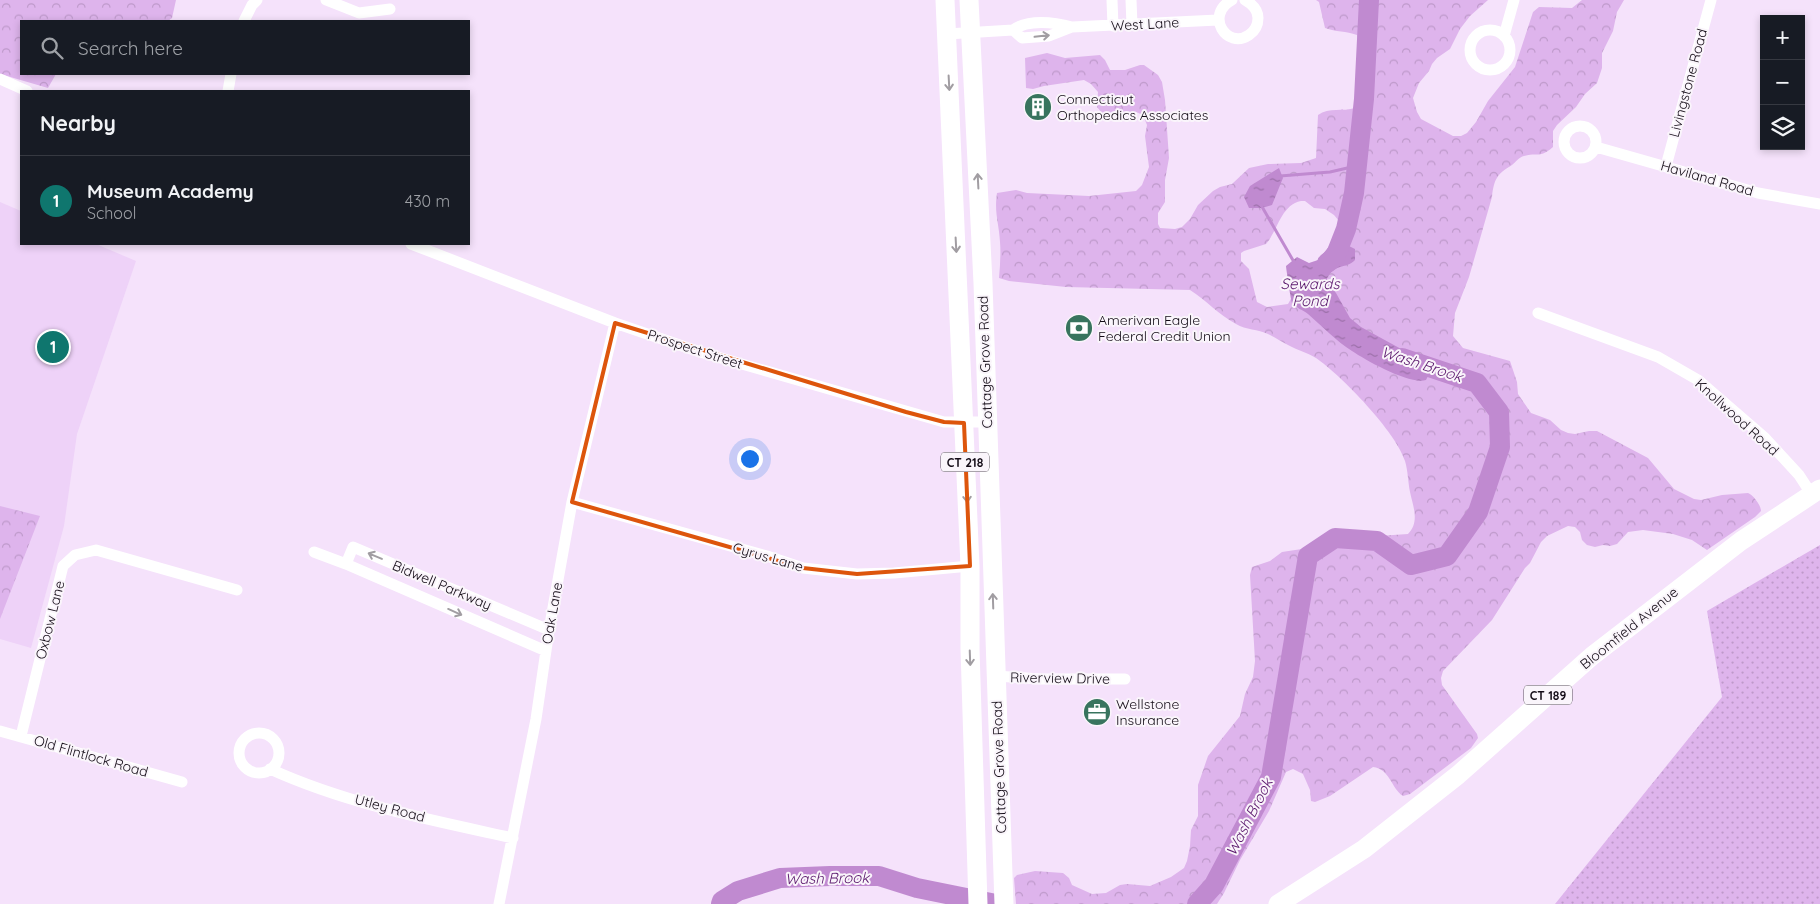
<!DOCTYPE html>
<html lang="en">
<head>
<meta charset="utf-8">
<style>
  body { margin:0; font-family:Quicksand,sans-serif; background:#242831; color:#f1f3f6 }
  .controls { position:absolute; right:15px; top:15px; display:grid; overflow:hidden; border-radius:0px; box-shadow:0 2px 8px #0003 }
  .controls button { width:45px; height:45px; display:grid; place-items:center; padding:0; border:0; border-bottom:1px solid #363941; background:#171b24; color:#f1f3f6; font:25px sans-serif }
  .you { position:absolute; left:749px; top:458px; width:18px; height:18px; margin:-12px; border:4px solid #fff; border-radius:50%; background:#1a73e8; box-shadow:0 0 0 8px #1a73e833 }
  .badge { display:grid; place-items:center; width:32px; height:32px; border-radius:50%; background:#0f766e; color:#fff; font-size:16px; font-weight:700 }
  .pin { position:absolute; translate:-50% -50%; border:2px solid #fff; box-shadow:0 1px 5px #0006 }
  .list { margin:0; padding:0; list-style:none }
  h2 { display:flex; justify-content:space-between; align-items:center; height:65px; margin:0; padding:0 20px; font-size:21px }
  h2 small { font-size:16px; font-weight:400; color:#9ea1a6 }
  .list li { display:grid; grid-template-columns:32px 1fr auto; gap:15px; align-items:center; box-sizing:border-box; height:90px; padding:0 20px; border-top:1px solid #363941 }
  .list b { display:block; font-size:19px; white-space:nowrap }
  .list p { margin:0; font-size:16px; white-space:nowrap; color:#9ea1a6 }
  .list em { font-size:16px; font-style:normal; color:#9ea1a6 }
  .icon { flex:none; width:28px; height:28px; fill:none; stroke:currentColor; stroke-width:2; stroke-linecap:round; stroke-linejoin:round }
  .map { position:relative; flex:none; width:1820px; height:904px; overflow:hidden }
  .search { position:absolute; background:#171b24; box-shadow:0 2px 8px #0003; left:20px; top:20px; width:450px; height:55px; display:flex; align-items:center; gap:12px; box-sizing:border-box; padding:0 18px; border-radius:0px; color:#9ea1a6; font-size:19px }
  .panel { position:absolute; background:#171b24; box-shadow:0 2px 8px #0003; left:20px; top:90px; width:450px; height:155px; border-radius:0px }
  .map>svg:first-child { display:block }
</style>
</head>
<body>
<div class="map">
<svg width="1820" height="904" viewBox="0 0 1820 904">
  <defs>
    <pattern id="grass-dots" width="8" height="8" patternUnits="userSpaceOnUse" patternTransform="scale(1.25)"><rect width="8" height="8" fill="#deb4ec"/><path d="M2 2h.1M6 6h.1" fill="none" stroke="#be99ca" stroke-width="1.8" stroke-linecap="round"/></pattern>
    <pattern id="forest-crowns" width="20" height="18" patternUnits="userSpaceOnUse" patternTransform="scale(1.25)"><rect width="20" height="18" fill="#deb4ec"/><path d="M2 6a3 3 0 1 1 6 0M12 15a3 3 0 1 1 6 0" fill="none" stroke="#be99ca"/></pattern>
    <pattern id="water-ripples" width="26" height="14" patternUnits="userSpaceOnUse" patternTransform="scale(1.25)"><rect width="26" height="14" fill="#c08ad0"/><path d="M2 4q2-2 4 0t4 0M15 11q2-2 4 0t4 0" fill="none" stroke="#9b6fa8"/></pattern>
  </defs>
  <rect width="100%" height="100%" fill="#f5e2fb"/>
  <!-- built -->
  <path fill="#eed2f8" d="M 0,202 L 21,211 L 21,244 L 96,244 L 136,261 L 77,434 L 64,526 L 31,648 L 0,639 Z"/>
  <!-- grass -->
  <path fill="url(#grass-dots)" d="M 1820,545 L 1820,904 L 1555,904 L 1722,697 L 1707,611 Z"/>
  <!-- forest -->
  <path fill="url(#forest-crowns)" fill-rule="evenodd" d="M 0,0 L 176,0 L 172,18 L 168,21 L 21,21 L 21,74 L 56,74 L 48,88 L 0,74 Z
    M 1316,0 L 1488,0 L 1470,16 L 1460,29 L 1450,49 L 1437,58 L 1432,64 L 1429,71 L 1419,83 L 1413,98 L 1417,112 L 1421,119 L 1453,136 L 1461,136 L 1467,133 L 1476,122 L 1488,101 L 1515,67 L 1533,12 L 1539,7 L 1572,8 L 1582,0 L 1624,0 L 1617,12 L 1613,31 L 1602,53 L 1602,68 L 1597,83 L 1585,94 L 1576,107 L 1557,125 L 1553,131 L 1553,147 C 1539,159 1538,152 1524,156 C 1519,157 1516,162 1512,165 C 1497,174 1494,179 1492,197 L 1469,277 L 1455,313 L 1453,336 L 1463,348 L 1510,361 L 1517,382 L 1518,394 L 1531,413 L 1550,420 L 1561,430 L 1568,433 L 1575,434 L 1589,431 L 1597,431 L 1648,458 L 1674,489 L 1694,499 L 1701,500 L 1722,495 L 1748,493 C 1753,495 1761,505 1761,511 L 1755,517 L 1707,550 L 1692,540 L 1673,534 L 1643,530 L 1628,532 L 1617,544 L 1610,546 L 1603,545 L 1595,547 L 1587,545 L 1582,540 L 1580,532 L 1575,527 L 1568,526 L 1547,536 L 1541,542 L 1530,563 L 1525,568 L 1492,620 L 1443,671 L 1441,678 L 1442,685 L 1477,734 L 1478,738 L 1471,748 L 1410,794 L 1403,796 C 1391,788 1390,769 1373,767 L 1330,796 L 1315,802 L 1311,801 L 1310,790 L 1303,774 L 1293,769 L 1286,772 L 1269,811 L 1240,860 L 1224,893 L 1217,904 L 1016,904 L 1014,878 L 1017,875 L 1035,871 L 1063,873 L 1069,878 L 1072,885 L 1092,894 L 1106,893 L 1120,885 L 1127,884 L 1150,886 L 1171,877 L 1184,868 L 1187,861 L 1190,846 L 1191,830 L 1198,816 L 1198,785 L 1208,756 L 1240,716 L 1245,694 L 1253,677 L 1255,661 L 1250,575 L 1252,567 L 1270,561 L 1282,552 L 1328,545 L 1341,537 L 1348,534 L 1378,536 L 1408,534 C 1420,522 1413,506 1410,492 C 1408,482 1408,471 1405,461 C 1397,433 1341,375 1316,358 C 1308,353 1297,350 1288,345 C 1282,342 1275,337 1268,334 C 1258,329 1246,330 1236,324 C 1219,315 1206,300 1190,290 L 1066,287 L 1009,281 L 999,278 C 1000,266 1001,254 1000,242 C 999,223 994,213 997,193 L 1016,190 L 1027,193 L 1089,196 L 1136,191 L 1142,185 L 1149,167 L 1145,136 L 1147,125 L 1143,115 L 1136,112 L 1102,113 L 1097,107 L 1098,92 L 1091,84 L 1084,80 L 1044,86 L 1033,89 L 1026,88 L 1025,58 L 1047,53 L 1065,58 L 1100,55 L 1105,60 L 1110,70 L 1125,70 L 1140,65 L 1144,65 L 1158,75 L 1162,82 L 1165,100 L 1169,158 L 1165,180 L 1165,202 L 1158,213 L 1158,224 L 1160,228 L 1175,229 L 1182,227 L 1190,219 L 1198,205 L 1213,191 L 1220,187 L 1232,184 L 1249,168 L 1268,164 L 1301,163 L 1316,158 L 1318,115 C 1329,107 1343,112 1355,108 C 1357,99 1356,92 1357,83 C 1358,68 1361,50 1357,35 C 1346,31 1336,32 1325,28 L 1319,2 ZM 1301,201 L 1305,201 L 1314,208 L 1325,209 L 1334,215 L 1344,227 L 1334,250 L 1310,265 L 1288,304 L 1267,307 L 1257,302 L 1249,269 L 1241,261 L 1241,253 L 1244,251 L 1266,244 C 1278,230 1281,205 1301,201 Z
    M 0,506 L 40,516 L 0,619 Z"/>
  <!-- water -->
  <path fill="url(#water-ripples)" d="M 1279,168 L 1283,178 L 1272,205 L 1262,208 L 1249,208 L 1244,197 L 1250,186 Z
    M 1335,239 L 1355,249 L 1355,260 C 1345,270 1337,262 1327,278 L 1327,282 L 1336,293 L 1350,318 L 1361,327 L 1403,350 L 1424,359 L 1430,372 L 1426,380 C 1410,385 1367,361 1352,351 C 1336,341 1322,326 1308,314 C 1303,310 1296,308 1292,303 C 1291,301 1286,268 1286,266 L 1297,257 L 1309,263 L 1318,260 Z"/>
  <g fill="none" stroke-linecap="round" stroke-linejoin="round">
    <!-- stream -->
    <path stroke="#c08ad0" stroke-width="3" d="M 1280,176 L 1330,172 L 1356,166
      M 1261,205 L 1294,262"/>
    <!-- river -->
    <path stroke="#c08ad0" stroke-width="20" d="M 1327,263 L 1335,257 L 1346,229 L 1354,193 L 1364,99 L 1369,0
      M 721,904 L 722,901 L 738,891 L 780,878 L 830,876 L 879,876 L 917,888 L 996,904
      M 1197,904 L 1214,885 L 1271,777 L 1308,556 L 1335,538 L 1377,541 L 1411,565 L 1447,556 L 1478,512 L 1500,447 L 1499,412 L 1477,383 L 1402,358"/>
    <!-- minor -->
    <path stroke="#fff" stroke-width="11" d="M 326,0 L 359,13 L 390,9
      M 1112,0 L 1113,26
      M 1131,0 L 1132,25
      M 1232,0 C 1204,15 1227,50 1249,35 C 1255,31 1258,25 1258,18 C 1258,9 1252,4 1245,0
      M 244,21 L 252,5 L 257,0
      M 1013,30 L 1022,38 L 1049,36 L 1072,27 L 1218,20
      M1470 50a20 20 0 1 1 40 0a20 20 0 1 1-40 0Z
      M 947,34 L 1013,30 C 1028,19 1054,22 1072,27
      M 1504,36 L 1514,0
      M 0,79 L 27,91
      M 228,91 L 231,74
      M1564 142a16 16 0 1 1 32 0a16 16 0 1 1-32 0Z
      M 1596,147 L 1758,193 L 1820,204
      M 1666,166 L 1711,0
      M 411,244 L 615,323 L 700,352 L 944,422 L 987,422
      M 1538,313 L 1658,357 L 1698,380 L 1765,438 L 1799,475 L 1812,495
      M 572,502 L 767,556 L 803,568 L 857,574 L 894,573 L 970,566
      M 314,552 L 346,564
      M 546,651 L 346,564 L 353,547 L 549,630
      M 996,676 L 1040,679 L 1125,679
      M 0,731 L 182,782
      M239 753a20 20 0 1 1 40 0a20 20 0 1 1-40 0Z
      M 21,736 L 63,566 L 75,555 L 96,550 L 237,590
      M 270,769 C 347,804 431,820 513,838
      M 499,904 L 536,719 L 549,630 L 572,502 L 615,323"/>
    <!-- primary -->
    <path stroke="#fff" stroke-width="19" d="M 945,0 L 970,566 L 970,649 L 978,904
      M 969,0 L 983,283 L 1004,904
      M 1278,904 L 1364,849 L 1458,775 L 1592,656 L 1741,541 L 1820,489"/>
  </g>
  <!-- one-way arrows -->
  <defs><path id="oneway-shaft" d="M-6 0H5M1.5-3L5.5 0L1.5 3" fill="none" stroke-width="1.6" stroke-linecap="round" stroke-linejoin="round" transform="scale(1.25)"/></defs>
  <g stroke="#a19da2">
    <use href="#oneway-shaft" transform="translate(1042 36) rotate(-6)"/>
    <use href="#oneway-shaft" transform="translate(949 83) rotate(87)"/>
    <use href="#oneway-shaft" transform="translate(978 181) rotate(-93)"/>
    <use href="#oneway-shaft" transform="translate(956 245) rotate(87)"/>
    <use href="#oneway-shaft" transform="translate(967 495) rotate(88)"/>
    <use href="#oneway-shaft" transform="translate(375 556) rotate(-157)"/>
    <use href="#oneway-shaft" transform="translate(993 601) rotate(-92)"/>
    <use href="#oneway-shaft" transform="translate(455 612) rotate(24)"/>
    <use href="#oneway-shaft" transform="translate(970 658) rotate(88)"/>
  </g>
  <!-- marked area -->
  <path fill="none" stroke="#dd550c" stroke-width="4" stroke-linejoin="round" d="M 615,323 L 906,412 L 944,422 L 964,423 L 970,566 L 857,574 L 803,568 L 572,502 Z"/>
  <!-- icons -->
  <defs>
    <symbol id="building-disc" viewBox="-11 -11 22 22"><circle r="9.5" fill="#38745e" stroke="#faf5fb"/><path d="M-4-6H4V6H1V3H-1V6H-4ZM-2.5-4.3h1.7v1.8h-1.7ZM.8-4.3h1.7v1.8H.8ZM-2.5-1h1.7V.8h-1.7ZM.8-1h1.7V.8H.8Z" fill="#fff"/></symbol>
    <symbol id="bank-disc" viewBox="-11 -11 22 22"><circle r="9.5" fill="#38745e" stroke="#faf5fb"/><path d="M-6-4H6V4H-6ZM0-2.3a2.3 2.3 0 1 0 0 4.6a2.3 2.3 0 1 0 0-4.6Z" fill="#fff"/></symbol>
    <symbol id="office-disc" viewBox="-11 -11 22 22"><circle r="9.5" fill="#38745e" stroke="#faf5fb"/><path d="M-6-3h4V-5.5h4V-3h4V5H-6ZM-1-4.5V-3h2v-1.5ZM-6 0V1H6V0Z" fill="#fff"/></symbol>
  </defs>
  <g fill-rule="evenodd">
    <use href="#building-disc" x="1022" y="91" width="32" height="32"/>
    <use href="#bank-disc" x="1063" y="312" width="32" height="32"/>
    <use href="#office-disc" x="1081" y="696" width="32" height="32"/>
  </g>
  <g text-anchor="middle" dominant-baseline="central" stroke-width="4" stroke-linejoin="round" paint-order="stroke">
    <!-- shield labels -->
    <g fill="#faf5fb" stroke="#58515b" stroke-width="1">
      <rect x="941" y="452.5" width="48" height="19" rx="4"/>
      <rect x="1524" y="685.5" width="48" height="19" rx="4"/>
    </g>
    <g font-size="12" font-weight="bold" fill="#130b16">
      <text x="965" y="462">CT 218</text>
      <text x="1548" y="695">CT 189</text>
    </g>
    <!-- street labels -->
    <g font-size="14" fill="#130b16" stroke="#faf5fb">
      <text transform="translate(1145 24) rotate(-3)">West Lane</text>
      <text transform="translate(1688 83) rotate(-75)">Livingstone Road</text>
      <text transform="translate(1707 178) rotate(16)">Haviland Road</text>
      <text transform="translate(695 349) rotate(18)">Prospect Street</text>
      <text transform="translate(985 362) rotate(-92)">Cottage Grove Road</text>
      <text transform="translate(1737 417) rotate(42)">Knollwood Road</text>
      <text transform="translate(768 557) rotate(16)">Cyrus Lane</text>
      <text transform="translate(442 585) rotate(23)">Bidwell Parkway</text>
      <text transform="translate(552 613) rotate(-80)">Oak Lane</text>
      <text transform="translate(50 620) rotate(-76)">Oxbow Lane</text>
      <text transform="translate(1629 628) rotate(-39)">Bloomfield Avenue</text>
      <text transform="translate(1060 678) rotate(1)">Riverview Drive</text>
      <text transform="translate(91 756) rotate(16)">Old Flintlock Road</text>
      <text transform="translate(999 767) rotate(-92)">Cottage Grove Road</text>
      <text transform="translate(390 808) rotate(15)">Utley Road</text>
    </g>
    <!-- poi labels -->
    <g font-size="14" fill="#130b16" stroke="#faf5fb" text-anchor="start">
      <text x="1057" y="99">Connecticut<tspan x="1057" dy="16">Orthopedics Associates</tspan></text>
      <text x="1098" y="320">Amerivan Eagle<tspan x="1098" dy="16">Federal Credit Union</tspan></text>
      <text x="1116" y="704">Wellstone<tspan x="1116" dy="16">Insurance</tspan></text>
    </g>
    <!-- water labels -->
    <g font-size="15" font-style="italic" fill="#5b196d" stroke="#faf5fb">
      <text x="1310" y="283">Sewards<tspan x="1310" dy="17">Pond</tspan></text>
      <text transform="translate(1422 364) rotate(18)">Wash Brook</text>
      <text transform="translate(1249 817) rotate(-63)">Wash Brook</text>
      <text transform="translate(827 878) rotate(-1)">Wash Brook</text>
    </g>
  </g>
</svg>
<div class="controls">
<button>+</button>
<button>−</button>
<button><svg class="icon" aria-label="layers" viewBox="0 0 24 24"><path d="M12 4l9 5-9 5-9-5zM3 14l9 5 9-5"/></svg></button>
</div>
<div class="you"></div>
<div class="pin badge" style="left:53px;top:347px">1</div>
<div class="search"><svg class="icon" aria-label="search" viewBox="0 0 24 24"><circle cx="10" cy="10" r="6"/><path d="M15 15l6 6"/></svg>Search here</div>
<section class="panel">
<h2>Nearby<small></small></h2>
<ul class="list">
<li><span class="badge">1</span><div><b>Museum Academy</b><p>School</p></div><em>430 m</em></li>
</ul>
</section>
</div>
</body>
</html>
